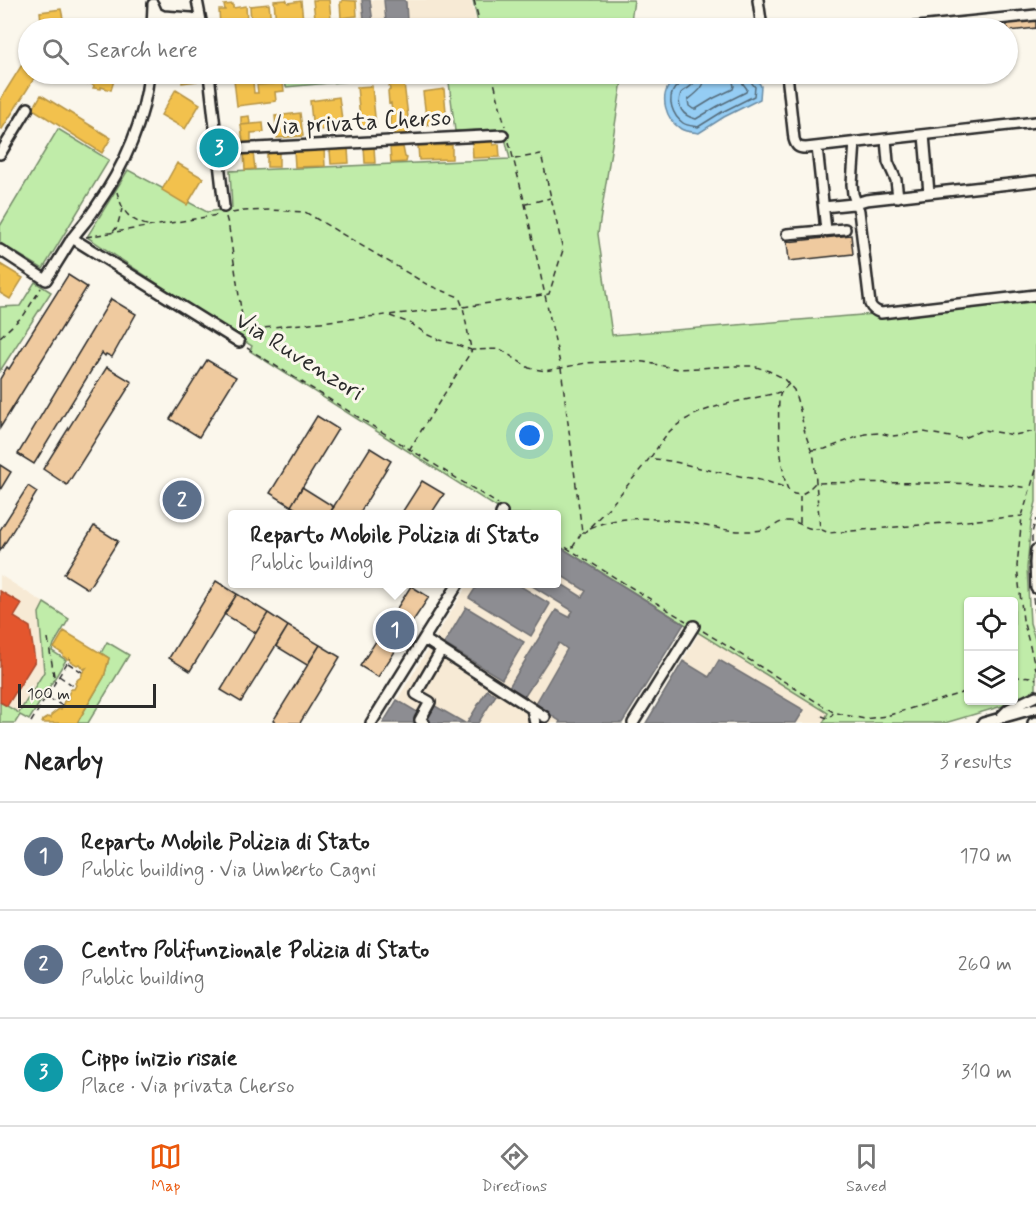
<!DOCTYPE html>
<html lang="en">
<head>
<meta charset="utf-8">
<style>
  body { margin:0; font-family:Mynerve,sans-serif; background:#f6f6f6; color:#222 }
  .controls { position:absolute; right:18px; bottom:18px; display:grid; overflow:hidden; border-radius:6px; box-shadow:0 2px 4px #0004 }
  .controls button { width:54px; height:54px; display:grid; place-items:center; padding:0; border:0; border-bottom:2px solid #e0e0e0; background:#fff; color:#222; font:30px sans-serif }
  .scale { position:absolute; left:18px; bottom:15px; width:138px; box-sizing:border-box; padding-left:6px; border:3px solid #2b2b2b; border-top:0; font-size:16px; line-height:21px; white-space:nowrap; color:#2b2b2b; -webkit-text-stroke:4px #fbf7ec; paint-order:stroke }
  .you { position:absolute; left:530px; top:436px; width:21px; height:21px; margin:-15px; border:4px solid #fff; border-radius:50%; background:#1a73e8; box-shadow:0 0 0 9px #1a73e833 }
  .badge { display:grid; place-items:center; width:39px; height:39px; border-radius:50%; background:#ea580c; color:#fff; font-size:20px; font-weight:700 }
  .pin { position:absolute; translate:-50% -50%; border:3px solid #fff; box-shadow:0 2px 6px #0006 }
  .popup { position:absolute; left:228px; top:510px; width:333px; height:78px; box-sizing:border-box; display:grid; place-content:center; border-radius:6px; background:#fff; filter:drop-shadow(0 2px 4px #0005); font-size:20px; white-space:nowrap; color:#767676 }
  .popup b { font-size:22px; color:#222 }
  .popup::after { content:''; position:absolute; left:50%; top:100%; margin-left:-12px; border:12px solid transparent; border-top-color:#fff }
  .list { margin:0; padding:0; list-style:none }
  h2 { display:flex; justify-content:space-between; align-items:center; height:78px; margin:0; padding:0 24px; font-size:26px }
  h2 small { font-size:20px; font-weight:400; color:#767676 }
  .list li { display:grid; grid-template-columns:39px 1fr auto; gap:18px; align-items:center; box-sizing:border-box; height:108px; padding:0 24px; border-top:2px solid #e0e0e0 }
  .list b { display:block; font-size:22px; white-space:nowrap }
  .list p { margin:0; font-size:20px; white-space:nowrap; color:#767676 }
  .list em { font-size:20px; font-style:normal; color:#767676 }
  .icon { flex:none; width:33px; height:33px; fill:none; stroke:currentColor; stroke-width:2; stroke-linecap:round; stroke-linejoin:round }
  .map { position:relative; flex:none; width:1036px; height:723px; overflow:hidden }
  .search { position:absolute; background:#fff; box-shadow:0 2px 4px #0004; left:18px; right:18px; top:18px; height:66px; display:flex; align-items:center; gap:15px; box-sizing:border-box; padding:0 21px; border-radius:33px; color:#767676; font-size:22px }
  .sheet { height:402px; background:#fff }
  nav { display:flex; justify-content:space-around; align-items:center; box-sizing:border-box; height:84px; border-top:2px solid #e0e0e0; background:#fff; font-size:16px; color:#767676 }
  nav a { display:grid; justify-items:center; gap:3px }
  nav .on { color:#ea580c }
  .map>svg:first-child { display:block }
</style>
</head>
<body>
<div class="map">
<svg width="1036" height="723" viewBox="0 0 1036 723">
  <rect width="100%" height="100%" fill="#fbf7ec"/>
  <filter id="ink" filterUnits="userSpaceOnUse"><feTurbulence type="fractalNoise" baseFrequency=".0167" numOctaves="2"/><feDisplacementMap in="SourceGraphic" scale="12" xChannelSelector="R" yChannelSelector="G"/><feConvolveMatrix kernelMatrix="1 2 1 2 8 2 1 2 1" color-interpolation-filters="sRGB"/></filter>
  <g filter="url(#ink)">
    <!-- built -->
    <path fill="#f7ead5" d="M 359,0 L 471,0 L 478,28 L 416,28 L 415,27 L 362,28 Z
      M 557,545 L 684,624 L 622,723 L 383,723 L 468,584 L 557,584 Z
      M 0,575 L 44,603 L 39,613 L 44,672 L 19,713 L 0,702 Z
      M 699,633 L 828,713 L 823,723 L 646,723 Z"/>
    <!-- green -->
    <path fill="#c0eca9" stroke="#768c6a" stroke-width="1.5" fill-rule="evenodd" d="M 473,0 L 634,0 L 630,28 L 479,28 Z
      M 284,74 L 428,74 L 286,87 Z
      M 448,74 L 623,74 L 598,234 L 612,335 L 1036,301 L 1036,502 L 1031,522 L 1027,568 L 1030,623 L 1036,642 L 1036,692 L 1029,698 L 945,723 L 823,723 L 828,713 L 557,545 L 557,514 L 507,514 L 250,351 L 252,346 L 87,237 L 128,170 L 207,212 L 232,208 L 230,171 L 510,159 L 503,129 L 455,131 ZM 968,602 L 1014,602 L 1014,700 L 968,700 Z
      M 58,129 L 109,160 L 43,269 L 0,243 L 0,226 Z
      M 35,282 L 51,292 L 0,371 L 0,307 L 20,306 Z
      M 44,603 L 69,619 L 54,644 L 52,651 L 66,660 L 29,720 L 20,715 L 15,723 L 0,723 L 0,702 L 19,713 L 44,672 L 39,613 Z
      M 107,642 L 129,655 L 88,723 L 77,723 L 104,677 L 109,658 L 101,653 Z"/>
    <!-- water -->
    <path fill="#95cdf4" stroke="#6b8ca4" stroke-width="1.5" d="M 689,74 L 741,74 L 755,76 L 761,86 L 760,99 L 724,117 L 699,133 C 694,132 686,132 681,129 C 666,120 658,96 672,82 C 677,78 683,76 689,74 Z"/>
    <!-- homes -->
    <path fill="#f2c14e" stroke="#b69444" stroke-width="1.5" d="M 286,0 L 288,3 L 301,1 L 303,20 L 276,23 L 274,1 Z
      M 313,0 L 329,0 L 332,27 L 316,27 Z
      M 342,0 L 356,1 L 357,16 L 341,18 L 340,2 L 342,2 Z
      M 233,4 L 233,8 L 246,6 L 247,21 L 229,23 L 229,25 L 220,26 L 219,10 L 225,10 L 224,5 Z
      M 269,4 L 271,22 L 269,23 L 269,28 L 254,28 L 254,23 L 251,23 L 250,6 Z
      M 61,9 L 64,23 L 69,28 L 41,28 L 40,23 L 41,22 L 40,12 Z
      M 82,21 L 89,28 L 74,28 Z
      M 28,55 L 28,74 L 37,74 L 2,129 L 0,128 L 0,100 Z
      M 80,74 L 116,74 L 111,90 L 101,87 L 101,89 L 93,88 L 94,86 L 88,82 L 87,84 L 81,78 L 83,77 Z
      M 181,74 L 196,74 L 197,81 L 182,83 Z
      M 282,74 L 284,91 L 275,92 L 276,101 L 237,106 L 234,80 L 269,76 L 269,79 L 253,82 L 254,93 L 258,93 L 257,85 L 273,84 L 272,76 Z
      M 404,83 L 410,134 L 394,135 L 393,127 L 391,128 L 390,114 L 392,114 L 391,103 L 389,104 L 388,91 L 390,90 L 389,85 Z
      M 372,86 L 376,127 L 361,128 L 357,87 Z
      M 176,89 L 200,104 L 185,129 L 161,115 Z
      M 444,89 L 447,123 L 427,125 L 423,92 Z
      M 41,95 L 111,138 L 102,153 L 33,109 Z
      M 339,97 L 343,127 L 313,131 L 310,101 Z
      M 300,113 L 303,136 L 277,138 L 275,116 Z
      M 249,116 L 250,124 L 241,125 L 241,117 Z
      M 263,123 L 264,132 L 251,133 L 251,143 L 243,143 L 241,125 Z
      M 492,140 L 493,145 L 499,144 L 500,157 L 473,158 L 472,141 Z
      M 452,145 L 452,159 L 419,160 L 418,146 Z
      M 374,146 L 375,163 L 365,163 L 364,147 Z
      M 403,147 L 405,157 L 407,158 L 406,162 L 391,163 L 390,148 Z
      M 324,149 L 325,166 L 295,167 L 294,151 Z
      M 348,149 L 349,163 L 331,164 L 330,150 Z
      M 253,152 L 255,169 L 245,170 L 244,153 Z
      M 279,152 L 279,167 L 267,167 L 267,153 Z
      M 177,163 L 203,178 L 187,205 L 162,190 Z
      M 0,264 L 23,278 L 10,299 L 0,293 Z
      M 64,631 L 109,658 L 104,677 L 77,723 L 42,723 L 43,720 L 48,717 L 51,718 L 51,715 L 59,709 L 61,710 L 64,701 L 67,701 L 69,697 L 68,695 L 71,689 L 74,689 L 76,685 L 75,683 L 78,679 L 80,678 L 82,675 L 82,673 L 86,668 L 83,669 L 79,664 L 77,665 L 70,661 L 70,659 L 67,659 L 63,656 L 63,654 L 54,648 Z"/>
    <!-- shops -->
    <path fill="#e4572e" stroke="#ac4a2d" stroke-width="1.5" d="M 0,591 L 22,604 L 14,617 L 30,627 L 35,661 L 7,706 L 0,702 Z"/>
    <!-- industry -->
    <path fill="#8d8d92" stroke="#707073" stroke-width="1.5" d="M 362,0 L 370,0 L 373,23 L 386,22 L 384,0 L 404,0 L 406,2 L 407,21 L 387,23 L 387,27 L 365,28 Z
      M 557,545 L 684,624 L 622,723 L 559,723 L 560,721 L 535,705 L 567,649 L 559,643 L 525,696 L 509,687 L 556,610 L 569,617 L 573,611 L 529,584 L 557,584 L 557,581 L 582,597 L 586,591 L 557,573 Z
      M 478,584 L 517,584 L 550,604 L 531,636 L 469,598 Z
      M 466,607 L 524,642 L 502,679 L 444,644 Z
      M 719,660 L 804,710 L 796,723 L 646,723 L 683,661 L 709,677 Z
      M 487,690 L 496,695 L 478,723 L 467,723 Z
      M 397,700 L 419,713 L 415,721 L 418,723 L 383,723 Z
      M 435,706 L 465,723 L 430,723 L 427,721 Z"/>
    <g fill="none" stroke-linecap="round" stroke-linejoin="round">
      <!-- shore -->
      <path stroke="#556c7b" stroke-width="1.5" d="M 689,74 L 687,80 C 683,82 678,85 675,88 C 666,99 673,116 683,123 C 687,126 693,126 698,127 L 722,112 L 754,96 L 755,87 L 748,78 L 748,74
        M 697,74 C 696,85 689,87 681,93 C 676,106 682,116 696,119 L 718,106 L 746,92 L 747,89 L 741,81 L 740,74
        M 706,74 C 705,87 698,92 688,100 L 689,106 L 693,109 L 696,109 L 714,98 L 733,89 L 734,86 L 731,74"/>
    </g>
    <!-- building -->
    <path fill="#efca9f" stroke="#2b2b2b" stroke-width="1.5" d="M 1036,18 L 1036,28 L 1008,31 L 1008,28 L 1006,28 L 1006,21 Z
      M 851,235 L 853,254 L 789,261 L 787,242 Z
      M 68,275 L 87,287 L 0,428 L 0,379 L 7,367 L 9,369 Z
      M 111,299 L 136,314 L 112,357 L 106,354 L 105,356 L 102,353 L 34,464 L 18,454 Z
      M 207,360 L 236,377 L 199,437 L 170,419 Z
      M 107,367 L 132,382 L 67,485 L 43,469 Z
      M 317,416 L 338,429 L 291,506 L 270,493 Z
      M 370,448 L 391,461 L 359,514 L 329,514 Z
      M 0,465 L 11,472 L 0,490 Z
      M 422,481 L 444,494 L 431,514 L 401,514 Z
      M 28,486 L 37,492 L 0,551 L 0,530 Z
      M 302,487 L 334,507 L 329,514 L 305,514 L 291,506 Z
      M 94,526 L 118,541 L 88,589 L 64,574 Z
      M 216,581 L 237,594 L 190,671 L 169,658 Z
      M 411,586 L 429,597 L 409,627 L 392,616 Z
      M 237,594 L 268,613 L 256,633 L 224,614 Z
      M 268,613 L 288,626 L 241,702 L 221,690 Z
      M 288,626 L 320,645 L 307,665 L 276,646 Z
      M 380,635 L 398,647 L 378,677 L 360,666 Z
      M 320,645 L 340,657 L 300,723 L 276,723 L 273,721 Z"/>
    <g fill="none" stroke-linecap="round" stroke-linejoin="round">
      <defs>
        <path id="minor" d="M 197,0 L 202,26
          M 758,0 L 762,28
          M 153,4 L 157,13 L 163,16 L 191,18 L 196,20 L 202,27
          M 152,28 L 153,5
          M 884,28 L 892,28
          M 908,28 L 1036,15
          M 209,74 L 224,207
          M 787,74 L 794,139 C 796,146 798,148 806,148 L 1036,122
          M 924,135 L 929,193
          M 886,139 L 888,162 L 896,180 L 898,197
          M 855,142 L 852,184 L 853,194 L 859,211 L 870,304 C 872,309 875,311 881,313 L 1036,295
          M 817,147 L 826,230
          M 217,150 L 503,135
          M 0,154 L 28,108
          M 824,207 L 853,204 L 866,200 L 1036,181
          M 787,234 L 845,229
          M 72,238 L 239,342
          M 0,250 L 46,280 C 55,266 63,253 71,240 C 78,230 87,221 94,210 C 123,169 144,124 149,74
          M 501,514 L 502,512
          M 1036,550 L 1035,563 L 1036,588
          M 424,639 L 545,717
          M 532,709 L 535,723
          M 1001,717 L 1009,709 L 1036,696
          M 371,723 L 458,584
          M 424,723 L 420,720 L 430,702 L 416,694 L 441,651
          M 633,723 L 694,626
          M 983,723 L 1036,708
          M 1033,723 L 1036,722"/>
      </defs>
      <!-- minor casing -->
      <use href="#minor" stroke="#2b2b2b" stroke-width="14"/>
      <!-- path -->
      <path stroke="#2b2b2b" stroke-width="1.5" stroke-dasharray="6 4.5" stroke-linecap="butt" d="M 474,0 L 481,28
        M 492,74 L 505,126
        M 509,142 L 525,204 L 561,368 L 582,532 L 571,550
        M 117,192 C 123,213 129,221 151,226
        M 526,204 L 550,198
        M 232,213 L 244,211 L 269,210 L 305,212 L 428,285 L 459,297 L 463,307 L 471,349
        M 226,217 L 229,228 L 244,330 L 243,333
        M 113,232 L 117,227 L 122,209
        M 86,237 L 218,215
        M 390,316 L 410,323 L 428,335 L 439,340 L 455,344 L 471,350
        M 244,330 L 463,307 L 549,294 L 563,250 L 541,154 L 515,159
        M 0,337 L 24,315 L 41,288
        M 247,348 L 498,504
        M 789,384 C 785,388 782,390 780,395 C 776,408 781,478 788,489 C 790,494 795,494 800,495 L 807,491 L 815,483 C 857,482 899,483 941,483 C 970,484 1000,483 1029,488
        M 409,450 L 472,350 L 500,349 L 529,368 L 545,371 L 586,363 L 624,361 L 644,362 L 678,369 L 735,366 L 753,366 L 769,371 L 783,378 L 794,390 L 800,410 L 805,433 L 814,458 L 820,529 L 829,533 L 1022,516
        M 812,450 L 825,449 L 865,434 L 880,433 L 892,436 L 924,432 L 961,439 L 983,430 L 1014,435 L 1036,431
        M 650,458 C 657,449 662,439 670,431 C 699,404 743,402 780,392
        M 1036,470 L 1022,516 L 1017,566 L 1023,620 L 1036,669
        M 800,496 L 800,525
        M 590,528 C 621,514 657,518 690,523 C 709,526 729,532 749,531 C 755,531 762,530 768,529 C 775,526 781,520 789,521 C 800,521 804,530 819,529
        M 582,532 L 585,532 L 613,503 L 649,459 C 670,459 689,466 709,470 C 735,476 761,478 786,488
        M 557,542 L 686,621
        M 1032,542 L 1032,533 L 1036,519
        M 1033,598 L 1036,620
        M 703,631 L 833,712 L 850,716 L 865,719 L 886,716 L 968,691
        M 48,639 L 55,682
        M 68,663 L 82,672
        M 59,676 L 75,687
        M 1014,678 C 1021,677 1029,675 1036,679
        M 48,698 L 63,706
        M 822,716 L 830,719 L 833,713
        M 31,722 L 70,658"/>
      <!-- minor -->
      <use href="#minor" stroke="#fbf7ec" stroke-width="9"/>
    </g>
  </g>
  <g text-anchor="middle" dominant-baseline="central" stroke-width="6" stroke-linejoin="round" paint-order="stroke">
    <!-- street labels -->
    <g font-size="24" fill="#2b2b2b" stroke="#fbf7ec">
      <text transform="translate(359 123) rotate(-3)">Via privata Cherso</text>
      <text transform="translate(299 357) rotate(32)">Via Ruvenzori</text>
    </g>
  </g>
</svg>
<div class="controls">
<button><svg class="icon" aria-label="locate" viewBox="0 0 24 24"><circle cx="12" cy="12" r="6"/><path d="M12 2v4M12 18v4M2 12h4M18 12h4"/></svg></button>
<button><svg class="icon" aria-label="layers" viewBox="0 0 24 24"><path d="M12 4l9 5-9 5-9-5zM3 14l9 5 9-5"/></svg></button>
</div>
<div class="scale">100 m</div>
<div class="you"></div>
<div class="pin badge" style="left:395px;top:630px;background:#5c6f8a">1</div>
<div class="popup"><b>Reparto Mobile Polizia di Stato</b>Public building</div>
<div class="pin badge" style="left:182px;top:500px;background:#5c6f8a">2</div>
<div class="pin badge" style="left:219px;top:148px;background:#0f9aa8">3</div>
<div class="search"><svg class="icon" aria-label="search" viewBox="0 0 24 24"><circle cx="10" cy="10" r="6"/><path d="M15 15l6 6"/></svg>Search here</div>
</div>
<section class="sheet">
<h2>Nearby<small>3 results</small></h2>
<ul class="list">
<li><span class="badge" style="background:#5c6f8a">1</span><div><b>Reparto Mobile Polizia di Stato</b><p>Public building · Via Umberto Cagni</p></div><em>170 m</em></li>
<li><span class="badge" style="background:#5c6f8a">2</span><div><b>Centro Polifunzionale Polizia di Stato</b><p>Public building</p></div><em>260 m</em></li>
<li><span class="badge" style="background:#0f9aa8">3</span><div><b>Cippo inizio risaie</b><p>Place · Via privata Cherso</p></div><em>310 m</em></li>
</ul>
</section>
<nav>
<a class="on"><svg class="icon" aria-label="map" viewBox="0 0 24 24"><path d="M3 6l6-2 6 2 6-2v14l-6 2-6-2-6 2zM9 4v14M15 6v14"/></svg>Map</a>
<a><svg class="icon" aria-label="directions" viewBox="0 0 24 24"><path d="M12 3l9 9-9 9-9-9zM9 14v-3h6M13 9l2 2-2 2"/></svg>Directions</a>
<a><svg class="icon" aria-label="saved" viewBox="0 0 24 24"><path d="M7 4h10v16l-5-4-5 4z"/></svg>Saved</a>
</nav>
</body>
</html>
